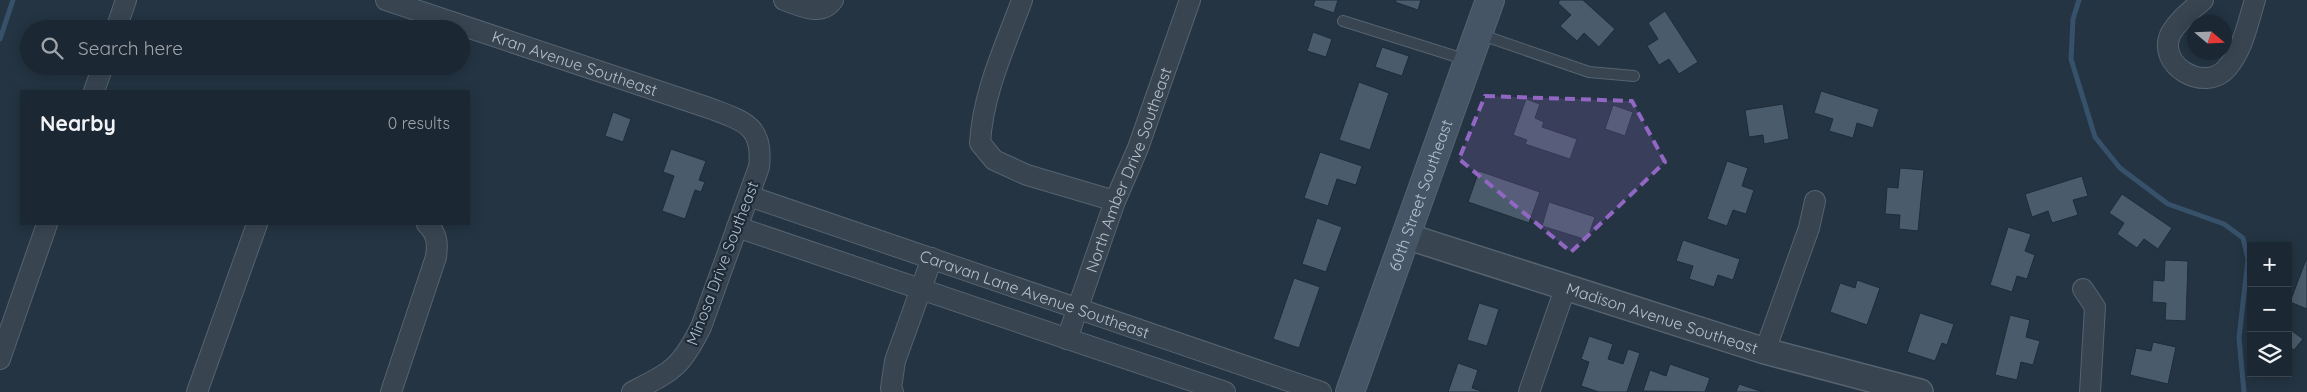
<!DOCTYPE html>
<html lang="en">
<head>
<meta charset="utf-8">
<style>
  body { margin:0; font-family:Quicksand,sans-serif; background:#28333e; color:#f1f3f6 }
  .controls { position:absolute; right:15px; bottom:15px; display:grid; overflow:hidden; border-radius:0px; box-shadow:0 2px 12px #0003 }
  .controls button { width:45px; height:45px; display:grid; place-items:center; padding:0; border:0; border-bottom:1px solid #39444d; background:#1b2732; color:#f1f3f6; font:25px sans-serif }
  .compass { position:absolute; left:2187px; top:15px; width:45px; height:45px; border-radius:50%; background:#1b2732; box-shadow:0 2px 12px #0003; rotate:109deg }
  .list { margin:0; padding:0; list-style:none }
  h2 { display:flex; justify-content:space-between; align-items:center; height:65px; margin:0; padding:0 20px; font-size:21px }
  h2 small { font-size:16px; font-weight:400; color:#a0a5ac }
  .icon { flex:none; width:28px; height:28px; fill:none; stroke:currentColor; stroke-width:2; stroke-linecap:round; stroke-linejoin:round }
  .map { position:relative; flex:none; width:2307px; height:392px; overflow:hidden }
  .search { position:absolute; background:#1b2732; box-shadow:0 2px 12px #0003; left:20px; top:20px; width:450px; height:55px; display:flex; align-items:center; gap:12px; box-sizing:border-box; padding:0 18px; border-radius:28px; color:#a0a5ac; font-size:19px }
  .panel { position:absolute; background:#1b2732; box-shadow:0 2px 12px #0003; left:20px; top:90px; width:450px; height:135px; border-radius:0px }
  .map>svg:first-child { display:block }
</style>
</head>
<body>
<div class="map">
<svg width="2307" height="392" viewBox="0 0 2307 392">
  <rect width="100%" height="100%" fill="#243442"/>
  <g fill="none" stroke-linecap="round" stroke-linejoin="round">
    <!-- stream -->
    <path stroke="#37516a" stroke-width="5" d="M 2079,0 L 2073,19 L 2071,59 L 2095,137 L 2120,168 L 2168,204 L 2224,224 L 2243,238 L 2248,259 L 2239,338 L 2244,392
      M 0,39 L 13,0"/>
  </g>
  <!-- building -->
  <path fill="#4a5b6b" stroke="#1f2c39" d="M 1315,0 L 1338,0 L 1334,13 L 1313,6 Z
    M 1396,0 L 1421,0 L 1418,10 L 1395,2 Z
    M 1560,0 L 1583,0 L 1615,29 L 1599,47 L 1584,33 L 1577,41 L 1560,26 L 1571,15 L 1558,3 Z
    M 1665,11 L 1698,62 L 1679,74 L 1669,59 L 1659,65 L 1647,46 L 1658,39 L 1648,23 Z
    M 1313,32 L 1332,39 L 1326,57 L 1307,51 Z
    M 1382,47 L 1409,56 L 1402,76 L 1375,67 Z
    M 1359,82 L 1389,93 L 1370,150 L 1339,140 Z
    M 1821,91 L 1879,109 L 1873,128 L 1857,123 L 1853,138 L 1829,131 L 1833,119 L 1814,113 Z
    M 1526,99 L 1540,104 L 1535,118 L 1544,122 L 1542,127 L 1577,139 L 1570,159 L 1525,144 L 1527,140 L 1513,135 Z
    M 1783,104 L 1789,139 L 1764,144 L 1763,135 L 1749,137 L 1745,110 Z
    M 1613,105 L 1633,112 L 1625,136 L 1605,129 Z
    M 613,112 L 631,119 L 623,142 L 605,136 Z
    M 671,149 L 706,161 L 699,180 L 705,182 L 701,192 L 695,190 L 685,219 L 662,211 L 674,176 L 663,172 Z
    M 1320,152 L 1362,166 L 1356,185 L 1337,179 L 1328,206 L 1304,198 Z
    M 1727,161 L 1748,168 L 1742,186 L 1754,190 L 1746,214 L 1733,210 L 1727,226 L 1707,219 Z
    M 1900,168 L 1924,170 L 1918,231 L 1899,229 L 1900,215 L 1885,214 L 1887,187 L 1898,188 Z
    M 1479,171 L 1540,192 L 1529,223 L 1468,202 Z
    M 2082,176 L 2088,196 L 2073,200 L 2078,215 L 2052,223 L 2048,211 L 2032,217 L 2025,194 Z
    M 2122,194 L 2172,228 L 2158,249 L 2144,239 L 2137,248 L 2117,234 L 2124,223 L 2109,213 Z
    M 1549,202 L 1595,217 L 1587,240 L 1542,226 Z
    M 1317,218 L 1342,227 L 1326,272 L 1302,264 Z
    M 2008,227 L 2031,234 L 2025,251 L 2035,255 L 2027,279 L 2017,276 L 2012,292 L 1990,285 Z
    M 1683,240 L 1740,259 L 1733,280 L 1718,275 L 1714,287 L 1689,279 L 1693,266 L 1676,261 Z
    M 2307,257 L 2307,309 L 2290,302 Z
    M 2165,260 L 2188,261 L 2186,321 L 2165,320 L 2166,303 L 2152,302 L 2153,280 L 2164,281 Z
    M 1294,278 L 1320,287 L 1299,348 L 1273,339 Z
    M 1857,280 L 1880,288 L 1867,325 L 1830,312 L 1840,283 L 1855,288 Z
    M 1479,303 L 1499,309 L 1487,346 L 1467,340 Z
    M 1920,313 L 1954,324 L 1947,345 L 1942,343 L 1935,361 L 1907,352 Z
    M 2010,315 L 2030,320 L 2026,337 L 2040,341 L 2033,365 L 2021,362 L 2017,380 L 1995,375 Z
    M 2288,328 L 2303,339 L 2294,350 L 2288,346 Z
    M 1589,336 L 1613,344 L 1608,359 L 1623,364 L 1628,349 L 1640,353 L 1627,392 L 1599,392 L 1581,386 L 1589,362 L 1581,359 Z
    M 2153,342 L 2176,347 L 2168,384 L 2130,375 L 2136,348 L 2151,351 Z
    M 1458,363 L 1478,370 L 1472,388 L 1484,392 L 1448,392 Z
    M 1670,364 L 1710,378 L 1705,392 L 1643,391 L 1650,370 L 1666,376 Z
    M 1739,384 L 1763,392 L 1736,392 Z"/>
  <g fill="none" stroke-linecap="round" stroke-linejoin="round">
    <defs>
      <path id="service" d="M 1343,21 L 1467,60
        M 1479,34 L 1589,72 L 1634,76"/>
      <g id="minor">
        <path id="s1" d="M 386,0 L 709,108 C 743,121 764,125 759,167 L 701,327 C 680,369 672,371 632,392"/>
        <path d="M 784,0 C 801,6 821,17 833,0"/>
        <path d="M 1022,0 C 1005,47 983,92 980,143 L 994,160 L 1027,175 L 1115,201"/>
        <path d="M 2203,0 C 2192,10 2179,19 2171,33 C 2155,65 2205,94 2227,68 C 2243,50 2248,22 2255,0"/>
        <path d="M 116,29 L 126,0"/>
        <path d="M 94,91 L 103,66"/>
        <path id="s2" d="M 749,196 L 1321,392"/>
        <path d="M 737,227 L 1225,392"/>
        <path d="M 2083,289 L 2095,307 L 2090,392"/>
        <path id="s3" d="M 1067,339 L 1115,201 L 1138,148 L 1190,0"/>
        <path d="M 1765,351 L 1809,228 L 1815,201"/>
        <path d="M 0,359 L 47,224"/>
        <path d="M 197,392 L 257,224"/>
        <path d="M 391,392 L 436,257 C 438,242 437,234 427,224"/>
        <path d="M 893,392 L 891,388 L 895,361 L 932,258"/>
        <path d="M 1529,392 L 1566,286"/>
      </g>
      <g id="tertiary">
        <path id="s4" d="M 1406,236 L 1765,351 L 1920,392"/>
      </g>
      <g id="secondary">
        <path id="s5" d="M 1350,392 L 1490,0"/>
      </g>
    </defs>
    <!-- service casing -->
    <use href="#service" stroke="#56636f" stroke-width="12"/>
    <!-- minor casing -->
    <use href="#minor" stroke="#56636f" stroke-width="22"/>
    <!-- tertiary casing -->
    <use href="#tertiary" stroke="#56636f" stroke-width="28"/>
    <!-- secondary casing -->
    <use href="#secondary" stroke="#56636f" stroke-width="30"/>
    <!-- service -->
    <use href="#service" stroke="#384551" stroke-width="10"/>
    <!-- minor -->
    <use href="#minor" stroke="#384551" stroke-width="20"/>
    <!-- tertiary -->
    <use href="#tertiary" stroke="#384551" stroke-width="25"/>
    <!-- secondary -->
    <use href="#secondary" stroke="#465565" stroke-width="28"/>
  </g>
  <!-- marked area -->
  <path fill="#9267c4" fill-opacity="0.2" stroke="#9267c4" stroke-width="4" stroke-dasharray="10 6" stroke-linejoin="round" d="M 1485,96 L 1632,101 L 1665,162 L 1571,252 L 1459,159 Z"/>
  <g text-anchor="middle" dominant-baseline="central" stroke-width="4.5" stroke-linejoin="round" paint-order="stroke">
    <!-- street labels -->
    <g font-size="16" fill="#b5c0cc" stroke="#1d2a37">
      <text stroke="none"><textPath href="#s1" startOffset="199">Kran Avenue Southeast</textPath></text>
      <text stroke="none"><textPath href="#s3" startOffset="180">North Amber Drive Southeast</textPath></text>
      <text stroke="none"><textPath href="#s5" startOffset="209">60th Street Southeast</textPath></text>
      <text transform="translate(722 263) rotate(-69)">Minosa Drive Southeast</text>
      <text stroke="none"><textPath href="#s2" startOffset="302">Caravan Lane Avenue Southeast</textPath></text>
      <text stroke="none"><textPath href="#s4" startOffset="269">Madison Avenue Southeast</textPath></text>
    </g>
  </g>
</svg>
<div class="controls">
<button>+</button>
<button>−</button>
<button><svg class="icon" aria-label="layers" viewBox="0 0 24 24"><path d="M12 4l9 5-9 5-9-5zM3 14l9 5 9-5"/></svg></button>
</div>
<svg class="compass" viewBox="-18 -18 36 36"><path d="M0-13l5 13h-10z" fill="#e53935"/><path d="M0 13l5-13h-10z" fill="#a0a5ac"/></svg>
<div class="search"><svg class="icon" aria-label="search" viewBox="0 0 24 24"><circle cx="10" cy="10" r="6"/><path d="M15 15l6 6"/></svg>Search here</div>
<section class="panel">
<h2>Nearby<small>0 results</small></h2>
<ul class="list">
</ul>
</section>
</div>
</body>
</html>
